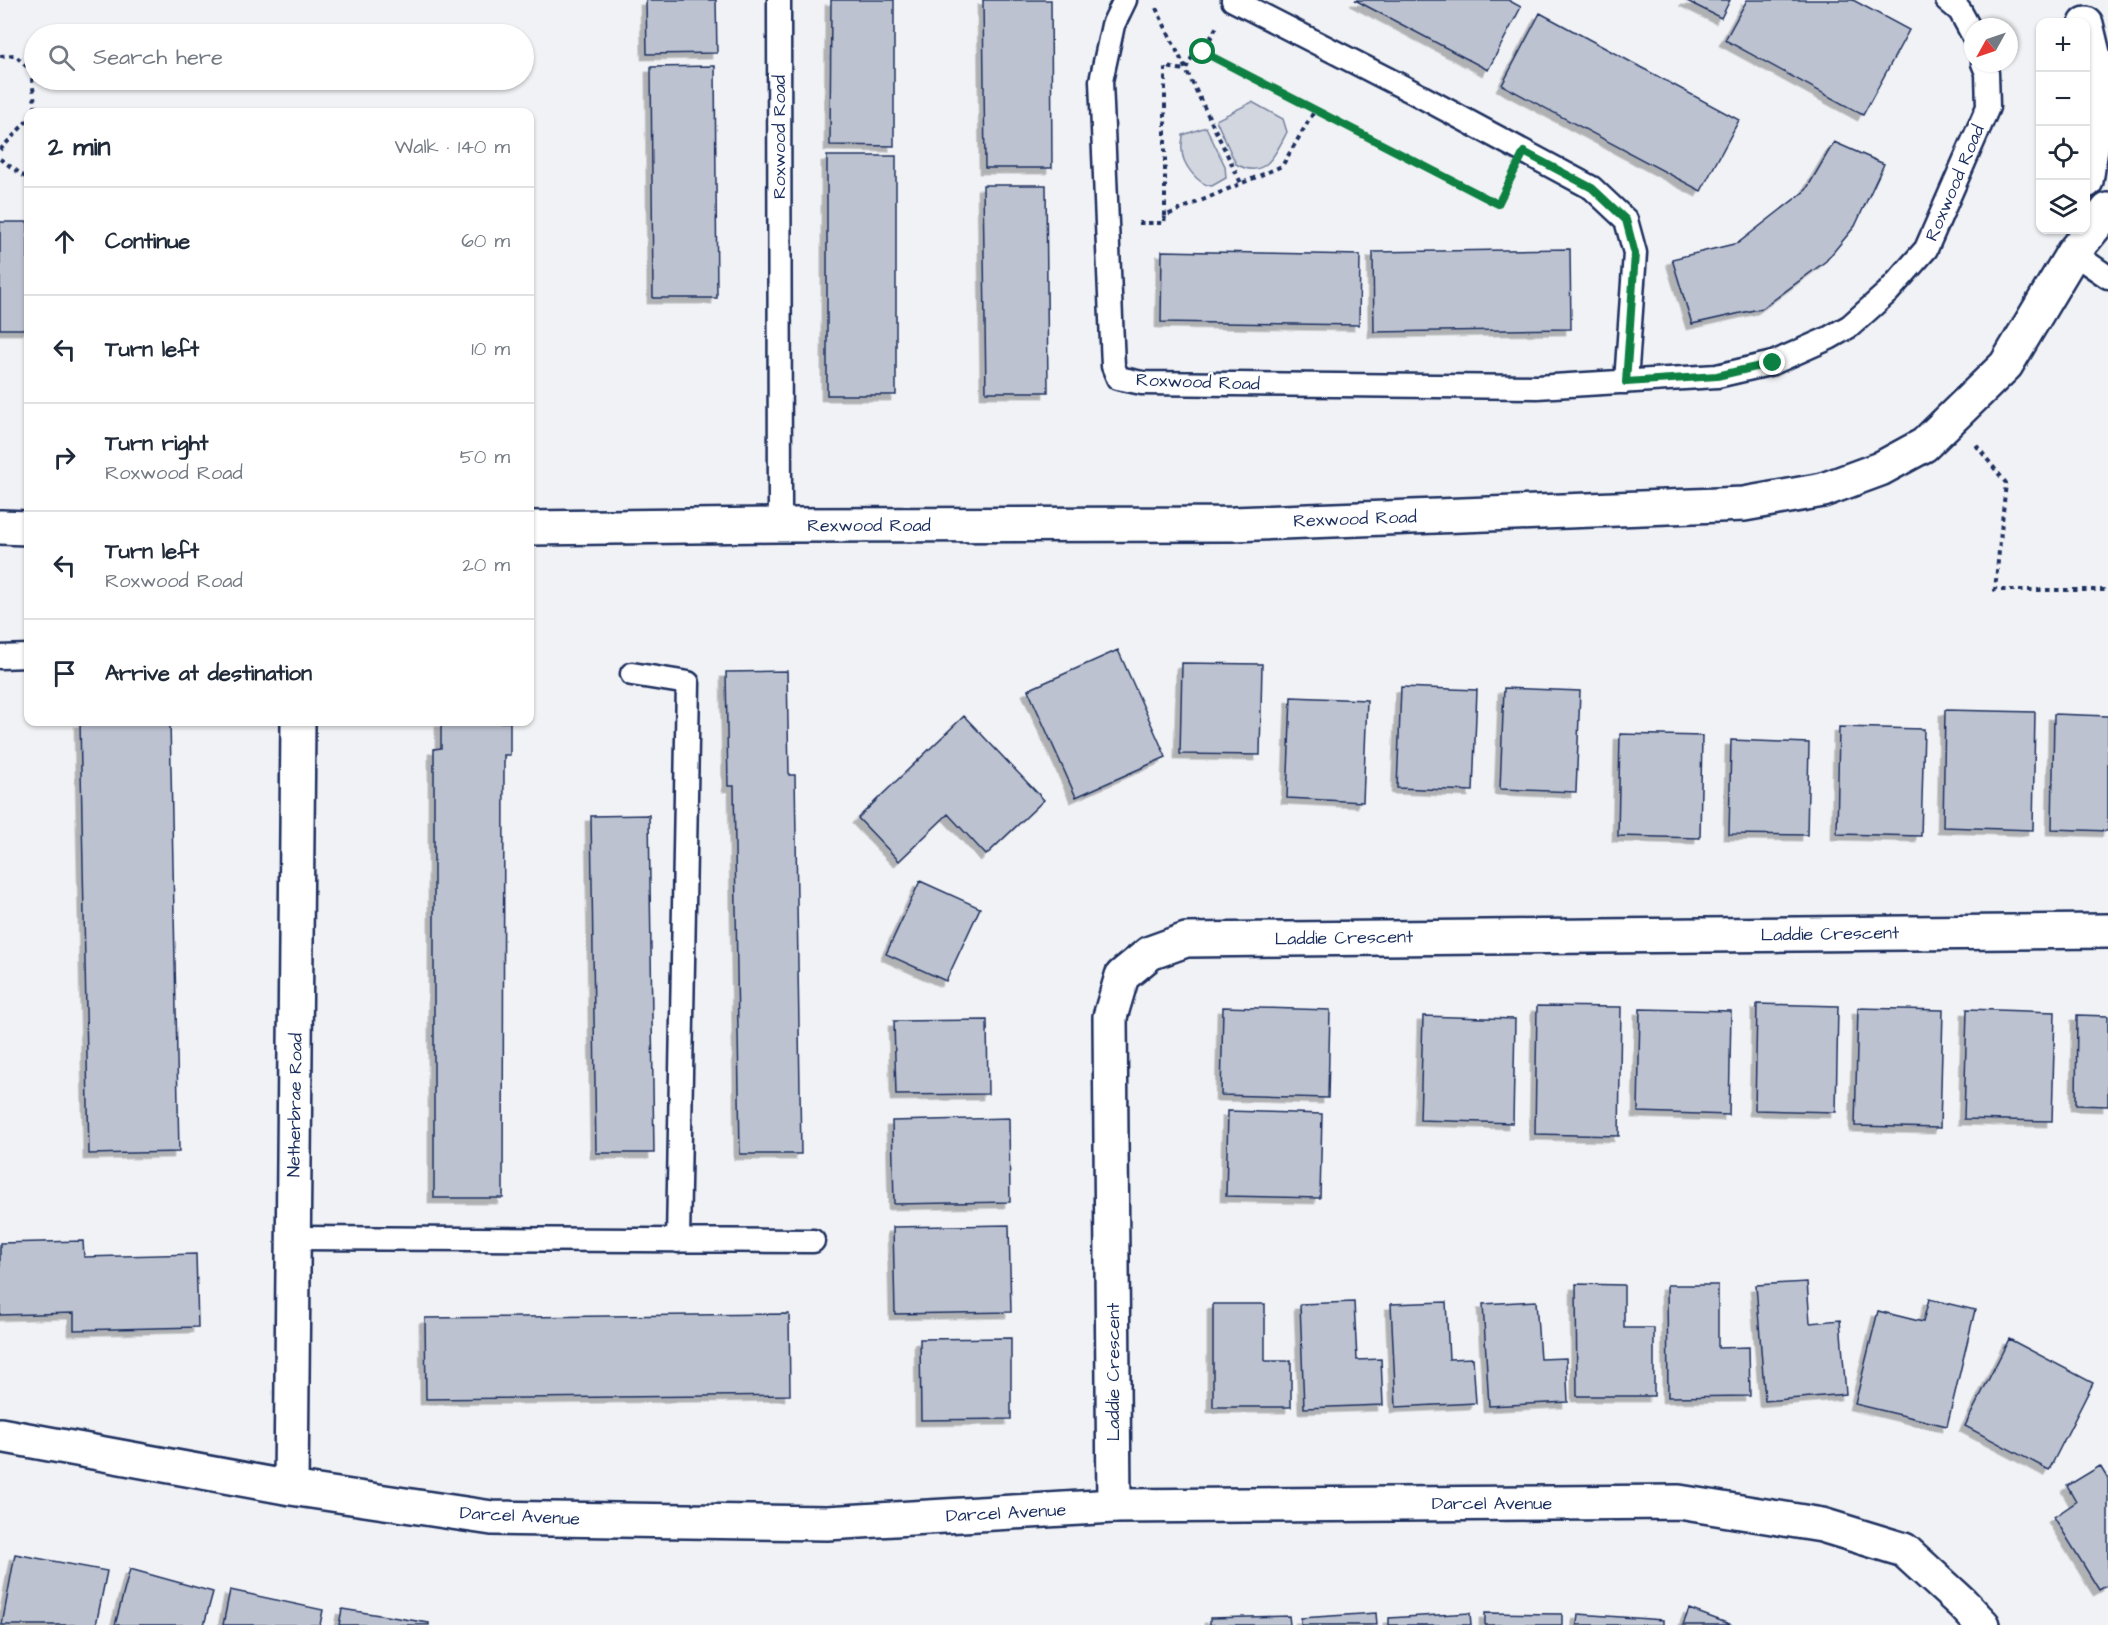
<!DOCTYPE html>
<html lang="en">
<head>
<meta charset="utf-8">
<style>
  body { margin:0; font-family:"Architects Daughter",sans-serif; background:#f6f6f7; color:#1f2937 }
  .controls { position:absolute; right:18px; top:18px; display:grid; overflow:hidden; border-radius:12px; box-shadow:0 2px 4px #0004 }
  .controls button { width:54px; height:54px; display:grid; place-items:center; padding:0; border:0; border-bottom:2px solid #e0e1e3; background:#fff; color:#1f2937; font:30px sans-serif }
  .compass { position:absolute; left:1964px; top:18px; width:54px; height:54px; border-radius:50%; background:#fff; box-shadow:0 2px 4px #0004; rotate:230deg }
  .stop { position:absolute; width:18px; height:18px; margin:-14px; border:4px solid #0b8043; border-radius:50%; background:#fff }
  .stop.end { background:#0b8043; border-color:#fff; box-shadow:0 2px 6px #0008 }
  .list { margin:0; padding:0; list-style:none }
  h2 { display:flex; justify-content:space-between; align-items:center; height:78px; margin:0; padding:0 24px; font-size:26px }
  h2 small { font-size:20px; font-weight:400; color:#747a83 }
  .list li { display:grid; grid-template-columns:39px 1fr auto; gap:18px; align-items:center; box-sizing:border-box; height:108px; padding:0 24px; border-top:2px solid #e0e1e3 }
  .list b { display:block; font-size:22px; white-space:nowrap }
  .list p { margin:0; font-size:20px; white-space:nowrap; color:#747a83 }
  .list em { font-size:20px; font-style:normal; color:#747a83 }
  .icon { flex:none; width:33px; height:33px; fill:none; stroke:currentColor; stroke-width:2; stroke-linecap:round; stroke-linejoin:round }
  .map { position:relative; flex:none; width:2108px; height:1625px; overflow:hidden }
  .search { position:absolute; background:#fff; box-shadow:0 2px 4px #0004; left:24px; top:24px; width:510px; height:66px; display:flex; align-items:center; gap:15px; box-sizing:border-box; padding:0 21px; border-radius:33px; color:#747a83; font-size:22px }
  .panel { position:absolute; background:#fff; box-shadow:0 2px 4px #0004; left:24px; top:108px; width:510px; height:618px; border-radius:12px }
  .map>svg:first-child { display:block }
</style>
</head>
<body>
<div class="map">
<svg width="2108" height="1625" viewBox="0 0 2108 1625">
  <defs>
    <filter id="shadow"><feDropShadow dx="-5.5" dy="5.5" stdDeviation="0" flood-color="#0004"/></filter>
  </defs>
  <rect width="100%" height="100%" fill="#f1f2f5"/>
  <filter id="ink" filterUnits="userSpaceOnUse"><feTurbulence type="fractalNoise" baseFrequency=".0167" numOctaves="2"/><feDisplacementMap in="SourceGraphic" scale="12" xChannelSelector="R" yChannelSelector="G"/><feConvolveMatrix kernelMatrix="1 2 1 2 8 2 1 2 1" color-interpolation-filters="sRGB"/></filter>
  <g filter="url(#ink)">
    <!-- green -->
    <path fill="#d2d6df" stroke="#76829e" stroke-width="1.5" d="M 1252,102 L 1283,119 L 1287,132 C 1276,153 1265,181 1236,164 L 1216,120 Z
      M 1206,127 L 1225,166 L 1226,178 L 1212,186 C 1198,185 1182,164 1182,150 C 1181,146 1183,140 1183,135 Z"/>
    <!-- building -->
    <path fill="#bcc2d0" stroke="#1b2f5e" stroke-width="1.5" filter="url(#shadow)" d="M 646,0 L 716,0 L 717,53 L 647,54 Z
      M 831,0 L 894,0 L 894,146 L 830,145 Z
      M 983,0 L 1051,0 L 1052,168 L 985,168 Z
      M 1355,0 L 1508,0 L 1521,7 L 1488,70 Z
      M 1685,0 L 1730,0 L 1721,18 Z
      M 1747,0 L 1853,0 L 1909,30 L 1863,115 L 1725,40 Z
      M 1540,13 L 1739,120 L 1701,191 L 1502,85 Z
      M 715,66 L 717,298 L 653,298 L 651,67 Z
      M 1834,142 L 1884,164 L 1855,226 L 1826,261 L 1763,308 L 1692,324 L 1672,259 L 1738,243 L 1806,190 Z
      M 827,156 L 896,156 L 896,395 L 827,395 Z
      M 983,185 L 1046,185 L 1048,392 L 986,392 Z
      M 0,222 L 28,222 L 28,329 L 0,329 Z
      M 1570,249 L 1571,329 L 1374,332 L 1373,252 Z
      M 1162,251 L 1360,255 L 1359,325 L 1161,322 Z
      M 1118,650 L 1166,757 L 1076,797 L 1028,690 Z
      M 1182,663 L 1262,664 L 1260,755 L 1180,754 Z
      M 787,671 L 789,775 L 795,775 L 801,1154 L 740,1154 L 734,786 L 728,786 L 726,672 Z
      M 1401,687 L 1477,690 L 1473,791 L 1397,788 Z
      M 1504,688 L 1580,691 L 1576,792 L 1500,789 Z
      M 1291,697 L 1367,700 L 1363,802 L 1287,798 Z
      M 1945,710 L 2035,712 L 2033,830 L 1943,827 Z
      M 2054,714 L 2108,716 L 2108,831 L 2052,829 Z
      M 964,716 L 1044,800 L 986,855 L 948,814 L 899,861 L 858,818 Z
      M 80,722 L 170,722 L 179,1152 L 89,1154 Z
      M 441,722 L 510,722 L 510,755 L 504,755 L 503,1198 L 434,1198 L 434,749 L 441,748 Z
      M 1839,727 L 1924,729 L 1921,836 L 1837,834 Z
      M 1620,734 L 1702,736 L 1700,838 L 1618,836 Z
      M 1731,740 L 1809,743 L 1807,835 L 1729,834 Z
      M 649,815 L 654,1153 L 596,1153 L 591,816 Z
      M 920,881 L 980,908 L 946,981 L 886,954 Z
      M 1757,1004 L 1838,1006 L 1836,1112 L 1755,1110 Z
      M 1537,1006 L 1621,1007 L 1619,1136 L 1535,1134 Z
      M 1223,1007 L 1330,1010 L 1328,1098 L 1221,1095 Z
      M 1858,1008 L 1943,1010 L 1940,1128 L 1855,1126 Z
      M 1640,1009 L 1731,1011 L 1729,1115 L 1638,1112 Z
      M 1967,1009 L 2055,1012 L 2052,1121 L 1964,1119 Z
      M 2077,1015 L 2108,1016 L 2108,1106 L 2076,1105 Z
      M 1423,1016 L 1515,1019 L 1513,1123 L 1420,1120 Z
      M 987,1020 L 988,1094 L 896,1095 L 894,1021 Z
      M 1228,1111 L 1322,1114 L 1320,1198 L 1226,1196 Z
      M 1009,1118 L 1010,1202 L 894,1204 L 892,1121 Z
      M 1009,1225 L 1011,1312 L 895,1314 L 893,1227 Z
      M 83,1241 L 84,1257 L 196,1254 L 198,1327 L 74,1330 L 74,1313 L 0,1315 L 0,1243 Z
      M 1807,1282 L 1810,1323 L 1840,1320 L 1846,1394 L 1765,1401 L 1756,1285 Z
      M 1576,1284 L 1624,1285 L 1624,1328 L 1654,1328 L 1654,1396 L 1577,1396 Z
      M 1667,1285 L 1718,1285 L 1718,1348 L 1749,1347 L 1750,1396 L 1668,1397 Z
      M 1929,1299 L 1975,1310 L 1947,1426 L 1855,1404 L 1878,1311 L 1923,1322 Z
      M 1536,1301 L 1540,1359 L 1566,1358 L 1568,1402 L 1489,1406 L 1483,1304 Z
      M 1354,1302 L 1357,1360 L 1381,1359 L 1383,1405 L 1304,1408 L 1300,1304 Z
      M 1446,1302 L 1449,1359 L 1473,1358 L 1476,1403 L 1396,1407 L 1391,1304 Z
      M 1213,1304 L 1265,1304 L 1265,1361 L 1291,1361 L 1291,1407 L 1213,1407 Z
      M 789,1314 L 790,1395 L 426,1399 L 425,1318 Z
      M 1011,1338 L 1011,1419 L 921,1420 L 920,1339 Z
      M 2009,1339 L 2093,1383 L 2049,1470 L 1965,1426 Z
      M 2100,1466 L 2108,1479 L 2108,1585 L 2099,1590 L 2054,1517 L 2076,1502 L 2067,1486 Z
      M 15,1554 L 107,1571 L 96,1625 L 2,1625 Z
      M 130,1569 L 213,1592 L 204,1625 L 115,1625 Z
      M 230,1590 L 323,1610 L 320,1625 L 223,1625 Z
      M 342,1609 L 429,1623 L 429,1625 L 339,1625 Z
      M 1689,1609 L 1732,1625 L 1683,1625 Z
      M 1376,1613 L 1377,1625 L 1301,1625 L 1301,1618 Z
      M 1470,1613 L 1471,1625 L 1389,1625 L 1389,1618 Z
      M 1485,1613 L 1562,1614 L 1562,1625 L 1485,1625 Z
      M 1578,1614 L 1663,1620 L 1663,1625 L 1577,1625 Z
      M 1289,1616 L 1290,1625 L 1210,1625 L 1210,1618 Z"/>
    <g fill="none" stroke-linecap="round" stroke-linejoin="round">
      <defs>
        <path id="service" d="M 779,0 L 780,525
          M 1125,0 L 1113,25 L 1101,81 L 1113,366 L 1118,378 L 1142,383 L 1537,387 L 1717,376 L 1773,363 L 1829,338 L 1850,326 L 1888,292 L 1926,249 L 1988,107 L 1987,73 L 1983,63
          M 1233,0 L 1413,92 L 1592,188 L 1626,220 L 1635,253 L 1626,382
          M 1947,0 L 1960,11 L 1973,35
          M 2073,253 L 2108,277
          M 0,657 L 28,656
          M 632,674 L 688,683 L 678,1241
          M 294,1238 L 813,1241"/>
        <path id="minor" d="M 0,527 L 28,528
          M 1114,1506 L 1110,1017 L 1122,976 L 1150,953 L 1186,940 L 2108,931"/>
        <path id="tertiary" d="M 2086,181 L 2094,130 L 2106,105
          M 530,528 L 780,525 L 1233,524 L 1744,504 L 1823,490 L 1880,469 L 1924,445 L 2006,365 L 2073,253 L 2108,210
          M 0,1435 L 291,1488 L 492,1518 L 827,1523 L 1114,1506 L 1679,1502 L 1822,1525 L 1904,1550 L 1962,1603 L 1983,1625
          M 291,1488 L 298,722"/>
        <path id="secondary" d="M 2086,24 L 2096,66 L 2094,130"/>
      </defs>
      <!-- service casing -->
      <use href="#service" stroke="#1b2f5e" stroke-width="27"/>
      <!-- minor casing -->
      <use href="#minor" stroke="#1b2f5e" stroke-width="38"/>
      <!-- tertiary casing -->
      <use href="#tertiary" stroke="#1b2f5e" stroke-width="38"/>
      <!-- secondary casing -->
      <use href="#secondary" stroke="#1b2f5e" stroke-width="38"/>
      <!-- path -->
      <path stroke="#1b2f5e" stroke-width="4" stroke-dasharray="4.5 4.5" stroke-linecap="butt" d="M 1156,8 L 1241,183
        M 1203,52 L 1498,204 L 1510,179
        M 0,56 L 15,55 L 31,71 L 36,112
        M 0,150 L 28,120
        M 0,159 L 28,179
        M 1165,216 L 1165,67 L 1185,70 L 1197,48 L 1203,52 L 1217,26
        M 1139,223 L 1164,223 L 1165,216 L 1282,166 L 1315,110
        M 1976,445 L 2006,483 L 1995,590 L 2108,590"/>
      <!-- service -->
      <use href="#service" stroke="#fff" stroke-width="22"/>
      <!-- minor -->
      <use href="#minor" stroke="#fff" stroke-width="33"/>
      <!-- tertiary -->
      <use href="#tertiary" stroke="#fff" stroke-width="33"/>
      <!-- secondary -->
      <use href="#secondary" stroke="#fff" stroke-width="33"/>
    </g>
  </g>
  <g fill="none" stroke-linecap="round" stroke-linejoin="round" filter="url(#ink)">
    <!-- route -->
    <path stroke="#0b8043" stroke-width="8" d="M 1203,52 L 1498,204 L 1524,152 L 1592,188 L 1626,220 L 1635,254 L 1626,382 L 1717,376 L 1773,363"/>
  </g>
  <g text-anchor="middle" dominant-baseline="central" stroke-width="4.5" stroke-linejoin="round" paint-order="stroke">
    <!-- street labels -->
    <g font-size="18" fill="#1b2f5e" stroke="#fff">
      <text transform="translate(779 137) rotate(-90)">Roxwood Road</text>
      <text transform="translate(1955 183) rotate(-67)">Roxwood Road</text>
      <text transform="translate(1198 382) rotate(2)">Roxwood Road</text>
      <text transform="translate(1355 519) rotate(-2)">Rexwood Road</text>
      <text x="869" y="525">Rexwood Road</text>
      <text transform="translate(1830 934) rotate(-1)">Laddie Crescent</text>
      <text transform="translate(1344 938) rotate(-1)">Laddie Crescent</text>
      <text transform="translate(295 1105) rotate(-89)">Netherbrae Road</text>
      <text transform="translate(1113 1372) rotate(-90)">Laddie Crescent</text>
      <text x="1492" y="1503">Darcel Avenue</text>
      <text transform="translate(1006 1513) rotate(-3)">Darcel Avenue</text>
      <text transform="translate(520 1516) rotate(3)">Darcel Avenue</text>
    </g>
  </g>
</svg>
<div class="controls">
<button>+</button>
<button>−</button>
<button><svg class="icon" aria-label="locate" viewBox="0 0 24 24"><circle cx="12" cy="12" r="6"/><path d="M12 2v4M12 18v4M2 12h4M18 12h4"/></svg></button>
<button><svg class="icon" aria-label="layers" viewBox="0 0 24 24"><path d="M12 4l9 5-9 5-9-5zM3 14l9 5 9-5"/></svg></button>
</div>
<svg class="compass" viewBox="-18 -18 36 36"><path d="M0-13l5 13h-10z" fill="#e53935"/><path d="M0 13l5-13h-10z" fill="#747a83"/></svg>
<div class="stop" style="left:1203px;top:52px"></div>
<div class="stop end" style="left:1773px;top:363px"></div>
<div class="search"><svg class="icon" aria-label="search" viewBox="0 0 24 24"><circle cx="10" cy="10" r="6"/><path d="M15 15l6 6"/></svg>Search here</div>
<section class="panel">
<h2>2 min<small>Walk · 140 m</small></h2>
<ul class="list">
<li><svg class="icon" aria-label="ahead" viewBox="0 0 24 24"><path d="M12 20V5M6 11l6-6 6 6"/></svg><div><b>Continue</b></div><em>60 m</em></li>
<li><svg class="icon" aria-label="left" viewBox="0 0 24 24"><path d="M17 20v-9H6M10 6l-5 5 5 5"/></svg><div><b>Turn left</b></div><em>10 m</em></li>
<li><svg class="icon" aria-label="right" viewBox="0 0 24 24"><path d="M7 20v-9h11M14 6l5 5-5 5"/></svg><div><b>Turn right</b><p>Roxwood Road</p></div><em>50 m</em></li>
<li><svg class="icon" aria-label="left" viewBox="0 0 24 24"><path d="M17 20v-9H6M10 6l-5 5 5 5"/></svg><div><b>Turn left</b><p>Roxwood Road</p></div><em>20 m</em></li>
<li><svg class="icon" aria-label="arrive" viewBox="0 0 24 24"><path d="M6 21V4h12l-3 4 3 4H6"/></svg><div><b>Arrive at destination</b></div></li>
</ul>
</section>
</div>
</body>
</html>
